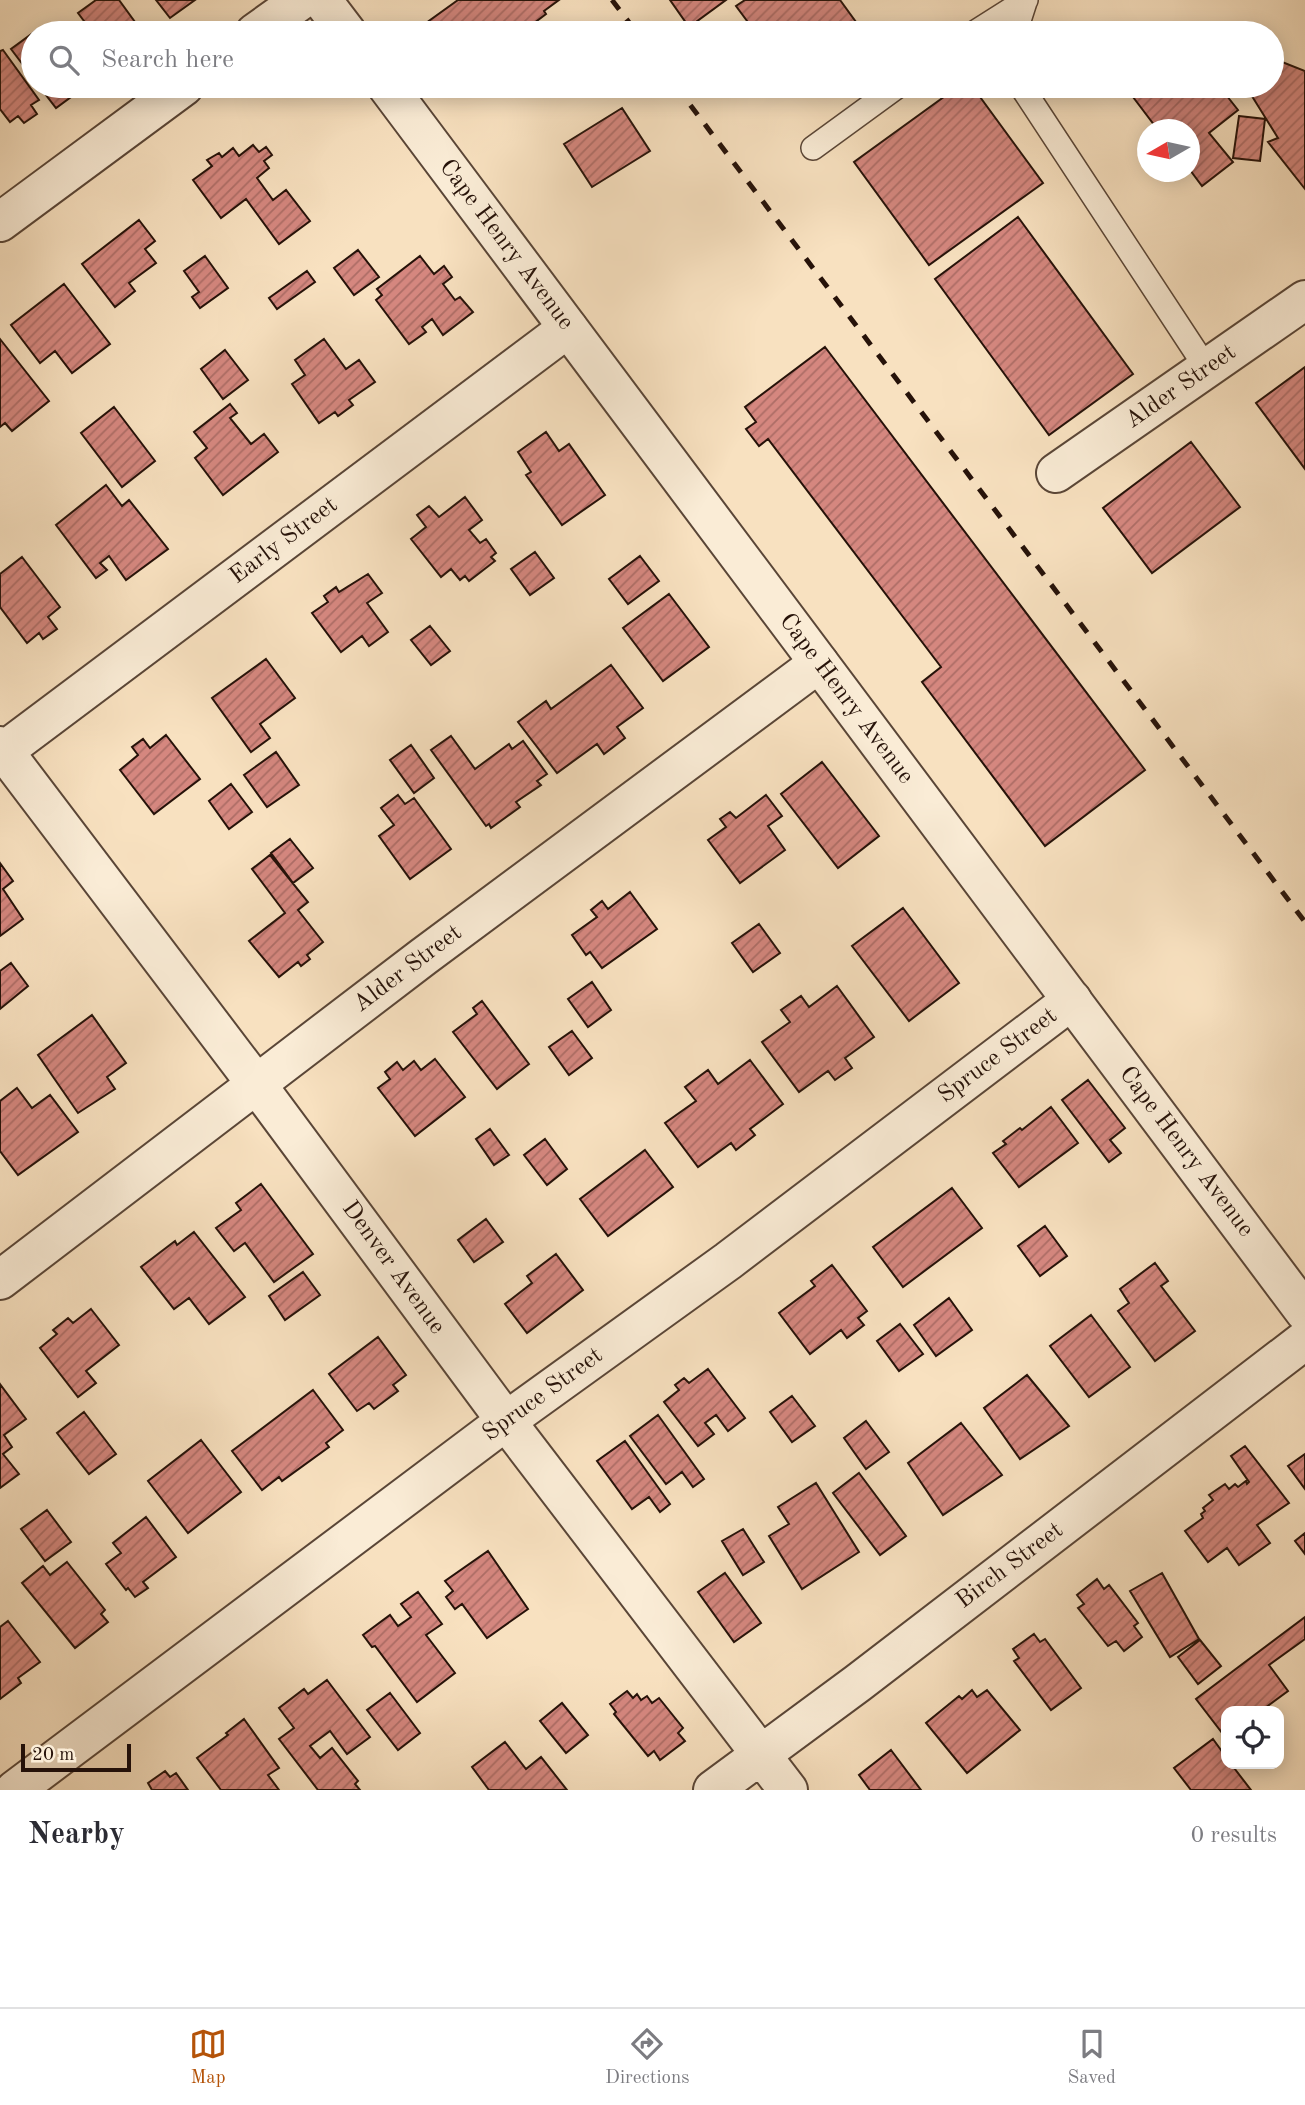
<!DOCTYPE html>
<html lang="en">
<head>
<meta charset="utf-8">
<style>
  body { margin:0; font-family:"Old Standard TT",serif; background:#f2f2f3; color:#2b2b33 }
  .controls { position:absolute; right:21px; bottom:21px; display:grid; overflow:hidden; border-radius:14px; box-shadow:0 4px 18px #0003 }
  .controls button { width:63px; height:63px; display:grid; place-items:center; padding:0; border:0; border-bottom:2px solid #e1e1e2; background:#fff; color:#2b2b33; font:35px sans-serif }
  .compass { position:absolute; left:1137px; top:119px; width:63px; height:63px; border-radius:50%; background:#fff; box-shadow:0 4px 18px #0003; rotate:261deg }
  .scale { position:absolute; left:21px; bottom:18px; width:110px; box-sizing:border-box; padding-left:7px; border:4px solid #261209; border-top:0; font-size:19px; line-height:24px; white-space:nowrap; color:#261209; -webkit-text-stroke:5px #faecd6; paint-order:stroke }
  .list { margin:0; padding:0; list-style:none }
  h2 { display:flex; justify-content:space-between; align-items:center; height:91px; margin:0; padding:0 28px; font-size:30px }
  h2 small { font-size:23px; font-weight:400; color:#7c7c81 }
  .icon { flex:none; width:38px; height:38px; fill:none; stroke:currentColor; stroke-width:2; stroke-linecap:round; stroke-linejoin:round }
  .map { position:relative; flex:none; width:1305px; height:1790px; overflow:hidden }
  .search { position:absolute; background:#fff; box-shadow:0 4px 18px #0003; left:21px; right:21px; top:21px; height:77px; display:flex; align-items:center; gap:18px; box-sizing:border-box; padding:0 24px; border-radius:38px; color:#7c7c81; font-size:26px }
  .sheet { height:217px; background:#fff }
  nav { display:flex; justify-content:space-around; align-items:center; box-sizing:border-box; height:98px; border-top:2px solid #e1e1e2; background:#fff; font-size:19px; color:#7c7c81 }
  nav a { display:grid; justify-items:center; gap:4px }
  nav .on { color:#b45309 }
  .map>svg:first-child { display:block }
</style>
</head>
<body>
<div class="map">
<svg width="1305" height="1790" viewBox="0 0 1305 1790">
  <defs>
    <pattern id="building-hatch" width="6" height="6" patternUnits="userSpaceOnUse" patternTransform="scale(1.75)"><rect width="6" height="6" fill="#d5877f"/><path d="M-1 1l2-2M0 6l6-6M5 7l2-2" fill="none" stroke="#ad6d66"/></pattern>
  </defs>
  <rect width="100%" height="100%" fill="#f8e1c0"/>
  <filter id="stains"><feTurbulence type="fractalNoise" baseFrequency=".00286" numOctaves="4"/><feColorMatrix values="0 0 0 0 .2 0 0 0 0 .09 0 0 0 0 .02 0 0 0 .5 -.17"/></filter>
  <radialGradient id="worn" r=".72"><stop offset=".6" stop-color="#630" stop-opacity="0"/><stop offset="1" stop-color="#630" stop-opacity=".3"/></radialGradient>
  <!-- building -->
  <path fill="url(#building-hatch)" stroke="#261209" stroke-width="2" d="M 96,0 L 119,0 L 143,33 L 93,33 L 78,13 Z
    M 156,0 L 195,0 L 170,18 Z
    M 458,0 L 559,0 L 544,11 L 546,14 L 521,33 L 516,33 L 510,25 L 499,33 L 424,33 L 422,30 L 428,26 L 426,23 Z
    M 670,0 L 726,0 L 689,27 Z
    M 745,0 L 840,0 L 864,33 L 756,33 L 736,6 Z
    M 61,23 L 69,33 L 48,33 Z
    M 37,30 L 39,33 L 33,33 L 33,78 L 11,49 Z
    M 3,50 L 39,100 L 31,105 L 37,114 L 24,123 L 18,116 L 10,122 L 0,109 L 0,51 Z
    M 1272,58 L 1305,71 L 1305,189 L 1268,142 L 1278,138 L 1250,93 L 1253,86 L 1272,86 Z
    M 39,86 L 86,86 L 56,108 Z
    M 959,86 L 972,86 L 1043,183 L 929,265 L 854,162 Z
    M 1147,86 L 1219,86 L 1238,110 L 1209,133 L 1233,162 L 1202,186 L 1190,170 L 1190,130 L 1158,130 L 1133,97 Z
    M 622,108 L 650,151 L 592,187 L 564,144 Z
    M 1239,116 L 1265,119 L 1260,161 L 1233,158 Z
    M 253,145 L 259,152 L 266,147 L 272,155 L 264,161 L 269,168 L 257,178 L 273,200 L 286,190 L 310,221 L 279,244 L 246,199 L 221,218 L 193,180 L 212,166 L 207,160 L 219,153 L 222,157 L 233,148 L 239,156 Z
    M 1018,217 L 1133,374 L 1049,435 L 935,279 Z
    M 139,220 L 155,241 L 145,249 L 156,263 L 129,283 L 135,291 L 115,307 L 82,264 Z
    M 358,250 L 379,277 L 354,295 L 334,268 Z
    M 205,256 L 228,288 L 200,308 L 192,297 L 199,292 L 184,271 Z
    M 420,256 L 434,274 L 444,266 L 452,277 L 443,284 L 455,300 L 460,297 L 473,312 L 443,335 L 432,319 L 422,327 L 426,332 L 409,344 L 376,300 L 382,295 L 377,289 Z
    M 307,271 L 315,282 L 277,309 L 269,298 Z
    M 64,284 L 110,344 L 72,373 L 55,351 L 40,363 L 11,325 Z
    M 0,339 L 49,401 L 12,431 L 5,423 L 0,427 Z
    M 324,339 L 346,369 L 359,360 L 375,382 L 349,400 L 353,405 L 338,416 L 335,412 L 319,423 L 292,384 L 305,375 L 295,360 Z
    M 825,347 L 1145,770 L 1045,846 L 922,682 L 941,667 L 768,439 L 759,446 L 746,429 L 756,422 L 745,407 Z
    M 225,350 L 248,380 L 223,399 L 201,369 Z
    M 1305,367 L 1305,469 L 1256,403 Z
    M 230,404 L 237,413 L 230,418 L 251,444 L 264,434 L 278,452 L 223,495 L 195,458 L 207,448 L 194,432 Z
    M 114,407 L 155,461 L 122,487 L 81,433 Z
    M 546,432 L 559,451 L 569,444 L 605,495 L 562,525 L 526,475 L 531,472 L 518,452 Z
    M 1191,442 L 1240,507 L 1152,573 L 1103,508 Z
    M 106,485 L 122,506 L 129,500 L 168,549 L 126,580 L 109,556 L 100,563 L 107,570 L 96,578 L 56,525 Z
    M 465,497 L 482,520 L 469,530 L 480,543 L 486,539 L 496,553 L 491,557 L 495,561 L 469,581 L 465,576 L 460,580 L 451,569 L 441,577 L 411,539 L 426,527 L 417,515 L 429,506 L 439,517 Z
    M 535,552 L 554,578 L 530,595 L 511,569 Z
    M 640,556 L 659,581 L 628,604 L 609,579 Z
    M 22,557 L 60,607 L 48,617 L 57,629 L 43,639 L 39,633 L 27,643 L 0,607 L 0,574 Z
    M 368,574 L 382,593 L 367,603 L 388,632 L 369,646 L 362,636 L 341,652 L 312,613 L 328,602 L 324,596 L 336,587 L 339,592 Z
    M 669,594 L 709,647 L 663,681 L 623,628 Z
    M 430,626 L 450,651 L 431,665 L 411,640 Z
    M 266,659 L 295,698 L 260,724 L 270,738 L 251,752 L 212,698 Z
    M 611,665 L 643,708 L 617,727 L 625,738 L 604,754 L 597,744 L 557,773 L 518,722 L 546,701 L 551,709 Z
    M 166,735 L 200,779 L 154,814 L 120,770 L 138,755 L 132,747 L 143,739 L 150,748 Z
    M 451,736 L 475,769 L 509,744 L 512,749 L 523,741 L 547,774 L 537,781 L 541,785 L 516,802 L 520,807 L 491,828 L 489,824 L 486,826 L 431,750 Z
    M 411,745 L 434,778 L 414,793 L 390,760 Z
    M 276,752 L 299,785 L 267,807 L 244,775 Z
    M 822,762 L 879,836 L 838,868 L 781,794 Z
    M 231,784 L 252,812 L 229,829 L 209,801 Z
    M 398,795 L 405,804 L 414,798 L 451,849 L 410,879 L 379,836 L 394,825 L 381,808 Z
    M 766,795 L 782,816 L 768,826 L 785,850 L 740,883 L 708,840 L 726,827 L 720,819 L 730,812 L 736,818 Z
    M 290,839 L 313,868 L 293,883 L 271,853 Z
    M 270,855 L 308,902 L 298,910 L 323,942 L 307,955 L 310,959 L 301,966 L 298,962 L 279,977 L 249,941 L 285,913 L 252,869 Z
    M 0,863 L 13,881 L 3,889 L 23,919 L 0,936 Z
    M 630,892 L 657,929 L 602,968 L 590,952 L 586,955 L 572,935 L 597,917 L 591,910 L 602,901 L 608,909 Z
    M 903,908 L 959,983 L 909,1021 L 852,946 Z
    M 759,924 L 780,953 L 753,972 L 732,943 Z
    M 11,963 L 28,986 L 0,1009 L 0,971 Z
    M 592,982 L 611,1010 L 588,1027 L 568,999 Z
    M 837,986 L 874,1037 L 845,1058 L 852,1068 L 835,1080 L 828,1071 L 799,1092 L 762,1042 L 790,1022 L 781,1010 L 801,996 L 809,1007 Z
    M 482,1001 L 529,1064 L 497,1089 L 453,1032 L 477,1014 L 473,1008 Z
    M 92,1015 L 126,1063 L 107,1077 L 115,1089 L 78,1113 L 38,1055 Z
    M 572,1031 L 592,1058 L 569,1075 L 549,1047 Z
    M 435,1059 L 465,1097 L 415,1136 L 378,1088 L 390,1079 L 385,1072 L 397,1062 L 403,1070 L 414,1061 L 421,1070 Z
    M 750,1060 L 783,1104 L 750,1129 L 755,1135 L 736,1150 L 731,1143 L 698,1167 L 665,1123 L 696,1101 L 685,1087 L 708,1070 L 718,1084 Z
    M 1088,1080 L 1125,1128 L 1110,1140 L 1121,1153 L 1109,1162 L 1062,1100 Z
    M 17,1088 L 32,1108 L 50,1095 L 78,1132 L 18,1175 L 0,1151 L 0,1101 Z
    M 1051,1107 L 1078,1143 L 1019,1187 L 993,1153 L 1006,1144 L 1003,1141 L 1020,1128 L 1022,1130 Z
    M 490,1129 L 509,1155 L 494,1165 L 476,1139 Z
    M 545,1139 L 567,1169 L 547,1185 L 524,1155 Z
    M 645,1150 L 673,1187 L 608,1236 L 580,1199 Z
    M 261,1184 L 313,1254 L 274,1282 L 245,1243 L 234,1251 L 216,1228 L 241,1210 L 236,1203 Z
    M 952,1188 L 982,1228 L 903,1287 L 873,1247 Z
    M 486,1219 L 503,1242 L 474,1262 L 458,1240 Z
    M 1045,1226 L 1067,1256 L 1040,1276 L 1018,1246 Z
    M 194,1232 L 245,1297 L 209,1324 L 189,1298 L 174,1309 L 141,1267 L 175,1241 L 177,1245 Z
    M 556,1254 L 583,1290 L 527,1333 L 505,1304 L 532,1283 L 527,1276 Z
    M 1155,1263 L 1168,1281 L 1161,1286 L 1195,1331 L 1155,1361 L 1118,1311 L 1129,1303 L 1120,1289 Z
    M 832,1265 L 867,1311 L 858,1318 L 864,1325 L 847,1338 L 841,1330 L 810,1354 L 779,1313 L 815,1286 L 811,1281 Z
    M 303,1272 L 320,1295 L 285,1320 L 269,1296 Z
    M 949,1298 L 972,1330 L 936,1356 L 914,1325 Z
    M 91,1309 L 119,1345 L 86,1371 L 96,1383 L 78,1397 L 40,1348 L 57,1334 L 53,1330 L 68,1318 L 73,1323 Z
    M 1091,1315 L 1130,1367 L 1089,1397 L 1050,1346 Z
    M 900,1324 L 923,1354 L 899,1371 L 877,1341 Z
    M 378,1337 L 406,1375 L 393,1385 L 398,1391 L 374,1409 L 369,1403 L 357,1411 L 329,1374 Z
    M 708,1369 L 745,1418 L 728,1431 L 716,1415 L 705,1423 L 714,1434 L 698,1446 L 664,1402 L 679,1390 L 675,1385 L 684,1378 L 689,1383 Z
    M 1027,1375 L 1069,1426 L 1020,1459 L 984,1408 Z
    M 0,1384 L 26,1419 L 4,1435 L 12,1447 L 3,1454 L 19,1474 L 0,1488 Z
    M 313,1390 L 343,1430 L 326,1443 L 329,1447 L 282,1481 L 279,1477 L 262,1490 L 232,1451 Z
    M 792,1396 L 815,1426 L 792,1442 L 770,1412 Z
    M 84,1412 L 116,1454 L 89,1474 L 57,1433 Z
    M 658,1415 L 704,1479 L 693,1487 L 682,1472 L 666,1484 L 630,1436 Z
    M 866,1421 L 889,1452 L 866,1469 L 844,1438 Z
    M 961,1423 L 1002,1475 L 943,1515 L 908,1463 Z
    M 201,1440 L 241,1492 L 188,1533 L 148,1481 Z
    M 625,1441 L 670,1504 L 660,1512 L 649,1497 L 632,1509 L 597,1461 Z
    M 1245,1446 L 1289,1503 L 1257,1525 L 1270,1543 L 1239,1565 L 1227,1548 L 1208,1562 L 1185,1531 L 1203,1518 L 1201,1514 L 1205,1511 L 1203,1508 L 1213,1500 L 1209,1495 L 1225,1484 L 1229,1489 L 1235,1484 L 1238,1487 L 1246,1481 L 1247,1484 L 1249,1482 L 1231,1456 Z
    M 1305,1454 L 1305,1489 L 1288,1466 Z
    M 859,1473 L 906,1536 L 880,1555 L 833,1493 Z
    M 816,1483 L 859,1552 L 802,1589 L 769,1536 L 789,1524 L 778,1507 Z
    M 47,1510 L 71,1542 L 45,1561 L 21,1529 Z
    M 146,1517 L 176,1557 L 143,1582 L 148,1588 L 135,1597 L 128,1588 L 126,1590 L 106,1564 L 121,1553 L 113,1543 Z
    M 743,1529 L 764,1562 L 743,1575 L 722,1541 Z
    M 1305,1533 L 1305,1554 L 1295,1541 Z
    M 488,1551 L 528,1609 L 487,1638 L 462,1604 L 455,1609 L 446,1597 L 453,1591 L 445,1581 Z
    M 67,1562 L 105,1610 L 101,1614 L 108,1622 L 75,1648 L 22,1583 L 43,1566 L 50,1575 Z
    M 725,1573 L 761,1623 L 734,1642 L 698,1592 Z
    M 1162,1573 L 1199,1639 L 1170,1657 L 1130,1591 Z
    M 1097,1579 L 1104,1589 L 1109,1585 L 1138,1623 L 1134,1626 L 1142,1637 L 1124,1651 L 1116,1641 L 1108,1646 L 1078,1608 L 1084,1604 L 1077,1595 Z
    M 418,1592 L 442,1624 L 426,1635 L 455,1673 L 417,1702 L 375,1646 L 372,1647 L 363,1635 L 390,1615 L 398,1626 L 411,1617 L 401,1604 Z
    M 1305,1617 L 1305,1639 L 1269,1665 L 1288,1691 L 1261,1711 L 1226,1711 L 1226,1738 L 1196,1699 Z
    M 8,1621 L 40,1662 L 18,1678 L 21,1683 L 0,1699 L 0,1627 Z
    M 1034,1634 L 1040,1642 L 1045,1639 L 1081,1688 L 1051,1710 L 1014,1661 L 1019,1658 L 1013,1649 Z
    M 1200,1640 L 1221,1666 L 1198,1684 L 1178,1657 Z
    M 327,1680 L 370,1737 L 347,1754 L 330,1731 L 310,1746 L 320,1758 L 332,1748 L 358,1781 L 355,1784 L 360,1790 L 318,1790 L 279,1739 L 294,1728 L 279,1708 L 304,1689 L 308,1694 Z
    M 972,1690 L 977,1697 L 987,1690 L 1020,1730 L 967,1773 L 926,1723 L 959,1696 L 962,1699 Z
    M 627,1691 L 633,1698 L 637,1694 L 641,1700 L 647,1696 L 652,1703 L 659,1698 L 683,1728 L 678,1733 L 685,1741 L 660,1760 L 654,1751 L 648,1756 L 614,1714 L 616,1712 L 610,1704 Z
    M 390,1693 L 420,1733 L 398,1750 L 367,1710 Z
    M 562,1703 L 588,1735 L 566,1753 L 540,1721 Z
    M 244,1719 L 279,1768 L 268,1775 L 279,1790 L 221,1790 L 197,1758 L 228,1735 L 226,1733 Z
    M 1213,1739 L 1226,1757 L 1226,1764 L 1231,1764 L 1251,1790 L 1191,1790 L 1174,1768 Z
    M 505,1742 L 526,1769 L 541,1757 L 567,1790 L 489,1790 L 472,1767 Z
    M 891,1750 L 921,1790 L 870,1790 L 859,1775 Z
    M 165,1771 L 170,1777 L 176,1773 L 188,1790 L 152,1790 L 148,1783 Z"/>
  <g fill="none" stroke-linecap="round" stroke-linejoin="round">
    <defs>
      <path id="service" d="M 974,33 L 1026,0
        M 1015,33 L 1025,2
        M 1021,86 L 1207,369
        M 813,148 L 898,86"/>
      <path id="minor" d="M 255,33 L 301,0
        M 0,222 L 184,86
        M 1056,473 L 1305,300
        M 0,746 L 257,1085 L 506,1421 L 788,1790
        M 0,754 L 568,328
        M 0,1280 L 423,957 L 819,663
        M 15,1790 L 506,1421 L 728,1261 L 1072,1000
        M 713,1790 L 858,1683 L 1305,1340"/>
      <path id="tertiary" d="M 322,0 L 347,33
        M 387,86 L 1305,1312"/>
    </defs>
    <!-- service casing -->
    <use href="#service" stroke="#5a4637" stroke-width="26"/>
    <!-- minor casing -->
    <use href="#minor" stroke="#5a4637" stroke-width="42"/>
    <!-- tertiary casing -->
    <use href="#tertiary" stroke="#5a4637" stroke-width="42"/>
    <!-- service -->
    <use href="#service" stroke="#faecd6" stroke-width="23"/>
    <!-- minor -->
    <use href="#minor" stroke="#faecd6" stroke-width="38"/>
    <!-- tertiary -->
    <use href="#tertiary" stroke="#faecd6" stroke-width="38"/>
    <!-- rail -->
    <path stroke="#261209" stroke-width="5" stroke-dasharray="12 12" stroke-linecap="butt" d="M 612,0 L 637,33
      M 676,86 L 1305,922"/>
  </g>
  <g text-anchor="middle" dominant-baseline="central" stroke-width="7" stroke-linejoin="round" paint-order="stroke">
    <!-- street labels -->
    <g font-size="24" fill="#261209" stroke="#faecd6">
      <text transform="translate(506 245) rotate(53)">Cape Henry Avenue</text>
      <text transform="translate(1181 387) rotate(-35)">Alder Street</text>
      <text transform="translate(284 541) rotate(-37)">Early Street</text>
      <text transform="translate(846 699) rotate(53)">Cape Henry Avenue</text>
      <text transform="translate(408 969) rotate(-37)">Alder Street</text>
      <text transform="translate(998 1056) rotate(-37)">Spruce Street</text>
      <text transform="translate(1186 1152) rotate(53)">Cape Henry Avenue</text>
      <text transform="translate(393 1268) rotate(54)">Denver Avenue</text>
      <text transform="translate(543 1395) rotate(-36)">Spruce Street</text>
      <text transform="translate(1010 1566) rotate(-37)">Birch Street</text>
    </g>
  </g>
  <rect width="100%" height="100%" filter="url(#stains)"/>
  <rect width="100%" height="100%" fill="url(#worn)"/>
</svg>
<div class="controls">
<button><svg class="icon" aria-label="locate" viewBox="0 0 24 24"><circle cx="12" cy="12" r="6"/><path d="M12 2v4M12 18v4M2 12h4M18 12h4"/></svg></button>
</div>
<svg class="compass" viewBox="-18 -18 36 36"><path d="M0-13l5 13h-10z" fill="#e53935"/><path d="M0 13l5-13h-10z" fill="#7c7c81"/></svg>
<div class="scale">20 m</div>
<div class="search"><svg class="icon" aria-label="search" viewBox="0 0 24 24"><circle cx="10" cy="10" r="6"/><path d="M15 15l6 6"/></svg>Search here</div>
</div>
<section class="sheet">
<h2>Nearby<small>0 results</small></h2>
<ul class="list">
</ul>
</section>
<nav>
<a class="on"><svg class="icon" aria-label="map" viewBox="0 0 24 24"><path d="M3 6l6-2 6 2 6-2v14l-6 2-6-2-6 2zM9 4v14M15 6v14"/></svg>Map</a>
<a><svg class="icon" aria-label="directions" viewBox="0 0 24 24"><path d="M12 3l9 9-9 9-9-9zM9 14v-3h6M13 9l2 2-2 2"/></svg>Directions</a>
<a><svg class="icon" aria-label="saved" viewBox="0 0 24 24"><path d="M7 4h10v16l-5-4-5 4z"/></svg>Saved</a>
</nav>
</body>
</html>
